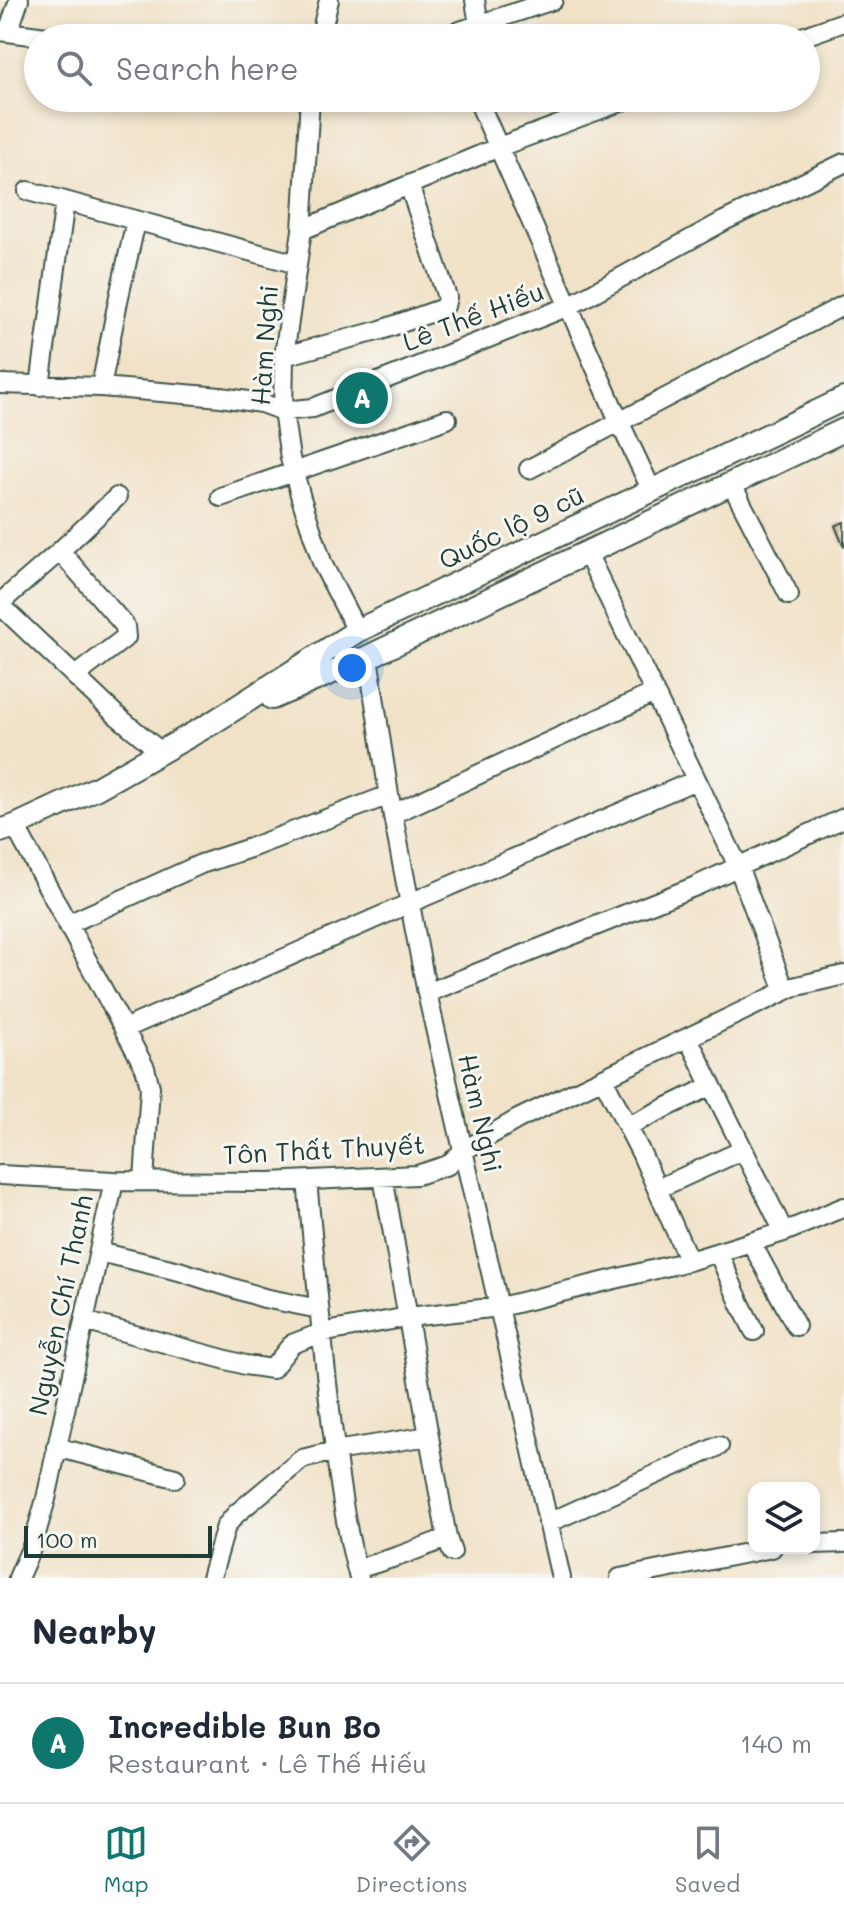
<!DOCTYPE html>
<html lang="en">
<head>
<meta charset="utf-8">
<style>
  body { margin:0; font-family:Mali,sans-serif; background:#f2f2f3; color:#1f2937 }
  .controls { position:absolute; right:24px; bottom:24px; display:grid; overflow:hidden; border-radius:16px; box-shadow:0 4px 12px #0003 }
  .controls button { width:72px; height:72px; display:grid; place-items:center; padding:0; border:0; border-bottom:2px solid #e0e1e3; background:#fff; color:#1f2937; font:40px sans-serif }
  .scale { position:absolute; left:24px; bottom:20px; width:188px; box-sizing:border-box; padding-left:8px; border:4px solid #1f3d34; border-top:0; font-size:22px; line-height:28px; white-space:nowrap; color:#1f3d34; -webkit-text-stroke:6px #f6f6f2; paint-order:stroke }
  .you { position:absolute; left:352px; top:668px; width:28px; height:28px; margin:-20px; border:6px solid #fff; border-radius:50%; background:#1a73e8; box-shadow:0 0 0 12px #1a73e833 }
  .badge { display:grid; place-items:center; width:52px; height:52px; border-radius:50%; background:#0f766e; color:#fff; font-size:26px; font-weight:700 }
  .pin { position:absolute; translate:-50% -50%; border:4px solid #fff; box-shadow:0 2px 8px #0006 }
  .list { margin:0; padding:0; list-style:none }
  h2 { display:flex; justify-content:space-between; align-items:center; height:104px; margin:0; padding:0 32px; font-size:34px }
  h2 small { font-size:26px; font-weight:400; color:#747a83 }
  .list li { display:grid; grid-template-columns:52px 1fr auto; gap:24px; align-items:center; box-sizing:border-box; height:120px; padding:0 32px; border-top:2px solid #e0e1e3 }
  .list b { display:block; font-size:30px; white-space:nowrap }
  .list p { margin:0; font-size:26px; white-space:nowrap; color:#747a83 }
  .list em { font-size:26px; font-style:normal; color:#747a83 }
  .icon { flex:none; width:44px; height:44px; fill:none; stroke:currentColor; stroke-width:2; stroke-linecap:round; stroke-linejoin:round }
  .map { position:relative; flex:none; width:844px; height:1578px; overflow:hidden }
  .search { position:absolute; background:#fff; box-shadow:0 4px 12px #0003; left:24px; right:24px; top:24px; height:88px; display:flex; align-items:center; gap:20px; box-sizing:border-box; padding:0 28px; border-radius:44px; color:#747a83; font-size:30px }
  .sheet { height:224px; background:#fff }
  nav { display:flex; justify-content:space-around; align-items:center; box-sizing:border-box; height:112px; border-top:2px solid #e0e1e3; background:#fff; font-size:22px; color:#747a83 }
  nav a { display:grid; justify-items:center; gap:4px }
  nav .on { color:#0f766e }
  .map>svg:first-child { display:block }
</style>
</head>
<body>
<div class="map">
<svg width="844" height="1578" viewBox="0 0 844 1578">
  <rect width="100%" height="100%" fill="#f6f6f2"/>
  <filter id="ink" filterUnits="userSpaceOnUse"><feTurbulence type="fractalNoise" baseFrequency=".0125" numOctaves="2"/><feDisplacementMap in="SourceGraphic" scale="16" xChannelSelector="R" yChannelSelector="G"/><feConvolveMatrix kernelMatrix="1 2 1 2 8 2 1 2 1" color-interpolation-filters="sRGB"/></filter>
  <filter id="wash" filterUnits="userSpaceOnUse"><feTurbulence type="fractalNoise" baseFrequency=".006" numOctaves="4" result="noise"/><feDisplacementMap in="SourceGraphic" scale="32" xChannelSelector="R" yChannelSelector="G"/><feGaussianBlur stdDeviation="1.8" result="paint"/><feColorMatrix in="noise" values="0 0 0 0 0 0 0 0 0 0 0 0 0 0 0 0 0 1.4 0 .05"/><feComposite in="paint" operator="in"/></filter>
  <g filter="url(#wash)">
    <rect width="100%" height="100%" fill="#f1e2c7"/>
    <g id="blocks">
      <!-- building -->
      <path fill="#cca57c" d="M 844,522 L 844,547 L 835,526 Z"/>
    </g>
  </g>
  <g filter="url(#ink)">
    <use href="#blocks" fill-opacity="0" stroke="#3e564a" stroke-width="2"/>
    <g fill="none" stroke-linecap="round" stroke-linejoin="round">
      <defs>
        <path id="minor" d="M 475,0 L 479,25
          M 0,31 L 54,38
          M 8,32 L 19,0
          M 320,38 L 329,0
          M 439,38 L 553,0
          M 799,38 L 844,22
          M 310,98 L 302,230 L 284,356 L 283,411 L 290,458 L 301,498 L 323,565 L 357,631
          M 477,98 L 619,421 L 652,491
          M 28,191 L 297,264
          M 302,230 L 499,147 L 631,98
          M 284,356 L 381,330 L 441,309 L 445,306 L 447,297 L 409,185
          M 0,384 L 101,387 L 221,397 L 261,403 L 283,411 L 313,408 L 569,306 L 724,221 L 844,163
          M 40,386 L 65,201
          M 101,387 L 118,301 L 136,221
          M 529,469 L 844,305
          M 731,483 L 789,595
          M 221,497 L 447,419
          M 60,551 L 125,626 L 126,637 L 75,676
          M 587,553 L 738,866 L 785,991
          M 0,603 L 60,551 L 117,497
          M 0,605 L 116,715 L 161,752
          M 368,657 L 389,795 L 427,993 L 561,1578
          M 393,814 L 654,693
          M 15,826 L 145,1068 L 150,1087 L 144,1181
          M 68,924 L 201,864 L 250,848 L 389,795
          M 427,993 L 696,886 L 844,818
          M 124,1029 L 410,903 L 696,780
          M 688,1038 L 784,1232
          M 603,1078 L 642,1155 L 689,1261
          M 628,1126 L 711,1086
          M 0,1175 L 114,1181 L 269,1182 L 417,1175 L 448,1165 L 463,1151 L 518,1119 L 793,987 L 844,975
          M 383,1177 L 447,1538 L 452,1552
          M 307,1181 C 315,1263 322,1345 332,1426 C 339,1478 345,1528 359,1578
          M 657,1189 L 743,1150
          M 751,1242 L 796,1326
          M 99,1252 L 179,1271 L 264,1298 L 319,1309
          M 718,1252 L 740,1303 L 754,1331
          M 84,1321 L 245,1365 L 272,1369 L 292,1344 L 321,1333 L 408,1317 L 500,1307 L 689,1261 L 784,1232 L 844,1207
          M 56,1447 L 175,1478
          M 548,1523 L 719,1446
          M 814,1544 L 844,1543
          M 357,1569 L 399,1556 L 447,1538
          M 18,1578 L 33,1544 L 46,1499 L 114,1181
          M 211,1578 L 226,1526 L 236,1514 L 302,1459 L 335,1451 L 429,1436
          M 620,1578 L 772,1548"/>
        <path id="major" d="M 272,698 L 368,657 L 844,430
          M 0,831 L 15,826 L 97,788 L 212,723 L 357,631 L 844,399"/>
      </defs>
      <!-- minor casing -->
      <use href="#minor" stroke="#3e564a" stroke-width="22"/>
      <!-- major casing -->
      <use href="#major" stroke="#3e564a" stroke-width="26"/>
      <!-- minor -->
      <use href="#minor" stroke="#fff" stroke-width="18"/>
      <!-- major -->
      <use href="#major" stroke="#fff" stroke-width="22"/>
    </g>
  </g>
  <g text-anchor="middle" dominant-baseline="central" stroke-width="6" stroke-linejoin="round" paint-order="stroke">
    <!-- street labels -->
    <g font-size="26" fill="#1f3d34" stroke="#f6f6f2">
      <text transform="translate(473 316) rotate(-21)">Lê Thế Hiếu</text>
      <text transform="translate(264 345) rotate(-86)">Hàm Nghi</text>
      <text transform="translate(511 527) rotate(-26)">Quốc lộ 9 cũ</text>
      <text transform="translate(481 1113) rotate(77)">Hàm Nghi</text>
      <text transform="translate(324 1149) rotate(-3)">Tôn Thất Thuyết</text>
      <text transform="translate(60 1305) rotate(-78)">Nguyễn Chí Thanh</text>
    </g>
  </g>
</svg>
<div class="controls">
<button><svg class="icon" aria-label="layers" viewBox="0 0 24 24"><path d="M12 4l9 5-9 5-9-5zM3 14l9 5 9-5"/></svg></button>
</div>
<div class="scale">100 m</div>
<div class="you"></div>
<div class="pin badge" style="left:362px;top:398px">A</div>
<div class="search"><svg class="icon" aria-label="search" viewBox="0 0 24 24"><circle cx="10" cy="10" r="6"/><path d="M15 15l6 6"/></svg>Search here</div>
</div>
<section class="sheet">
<h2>Nearby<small></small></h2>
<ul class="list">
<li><span class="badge">A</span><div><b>Incredible Bun Bo</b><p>Restaurant · Lê Thế Hiếu</p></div><em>140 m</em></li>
</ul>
</section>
<nav>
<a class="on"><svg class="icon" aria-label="map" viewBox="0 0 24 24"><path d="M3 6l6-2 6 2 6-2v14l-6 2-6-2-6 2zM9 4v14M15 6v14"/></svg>Map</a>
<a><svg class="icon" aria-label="directions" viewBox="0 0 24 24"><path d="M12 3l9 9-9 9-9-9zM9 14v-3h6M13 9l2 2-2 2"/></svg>Directions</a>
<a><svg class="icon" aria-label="saved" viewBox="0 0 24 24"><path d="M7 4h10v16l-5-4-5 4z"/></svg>Saved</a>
</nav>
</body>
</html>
